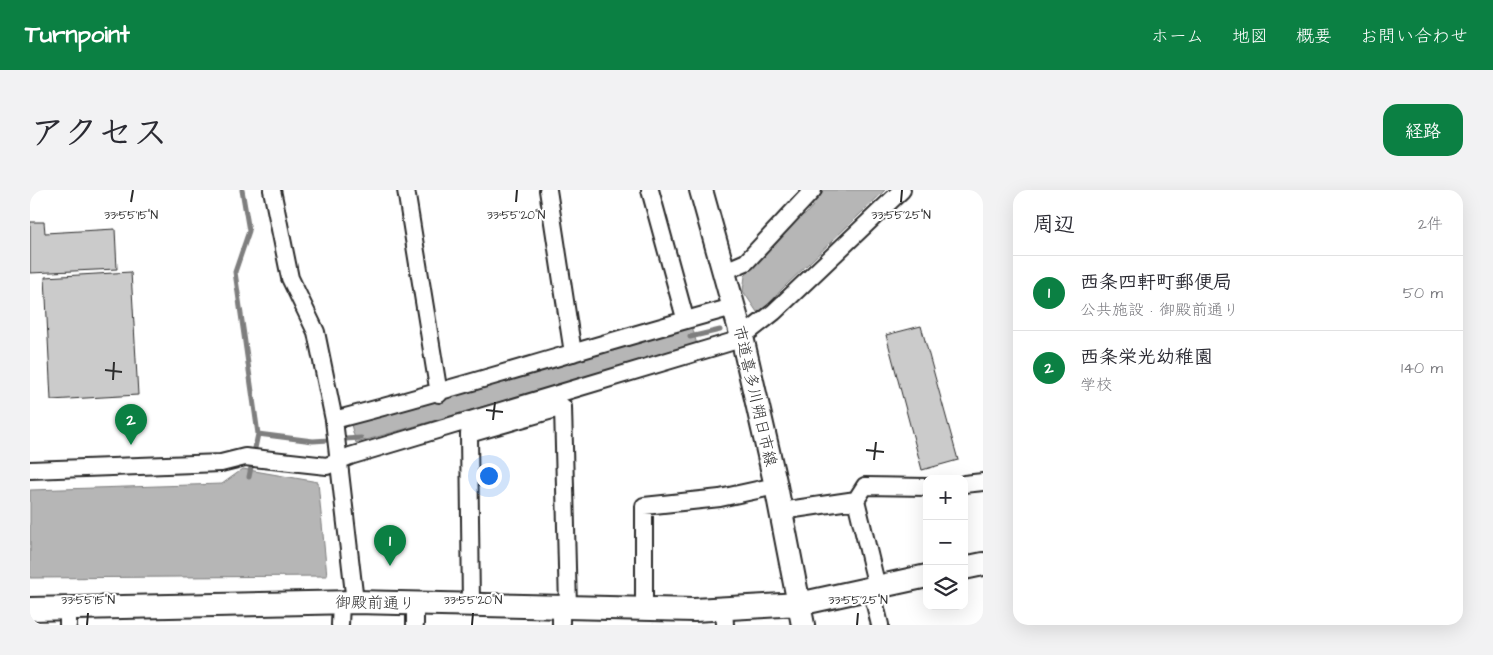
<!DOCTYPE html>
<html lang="ja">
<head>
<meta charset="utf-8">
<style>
  body { margin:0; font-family:"Architects Daughter","Klee One",sans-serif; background:#f2f2f3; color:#2b2b33 }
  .controls { position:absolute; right:15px; bottom:15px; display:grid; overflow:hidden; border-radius:10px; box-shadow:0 5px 20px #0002 }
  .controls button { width:45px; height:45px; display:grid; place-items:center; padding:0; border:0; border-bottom:1px solid #e1e1e2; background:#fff; color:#2b2b33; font:25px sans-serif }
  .you { position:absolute; left:458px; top:285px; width:18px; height:18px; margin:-12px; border:4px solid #fff; border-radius:50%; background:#1a73e8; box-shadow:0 0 0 8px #1a73e833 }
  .badge { display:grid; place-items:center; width:32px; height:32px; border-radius:50%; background:#0b8043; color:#fff; font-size:16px; font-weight:700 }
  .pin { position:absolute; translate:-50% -41px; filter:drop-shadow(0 1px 2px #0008) }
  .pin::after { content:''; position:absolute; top:26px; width:18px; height:15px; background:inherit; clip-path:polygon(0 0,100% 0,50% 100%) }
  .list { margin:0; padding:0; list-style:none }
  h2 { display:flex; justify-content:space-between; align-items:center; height:65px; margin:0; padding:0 20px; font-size:21px }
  h2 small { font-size:16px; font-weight:400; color:#7c7c81 }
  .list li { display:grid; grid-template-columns:32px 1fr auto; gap:15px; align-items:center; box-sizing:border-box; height:75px; padding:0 20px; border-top:1px solid #e1e1e2 }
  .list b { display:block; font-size:19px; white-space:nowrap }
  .list p { margin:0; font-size:16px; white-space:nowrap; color:#7c7c81 }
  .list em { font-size:16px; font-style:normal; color:#7c7c81 }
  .icon { flex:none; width:28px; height:28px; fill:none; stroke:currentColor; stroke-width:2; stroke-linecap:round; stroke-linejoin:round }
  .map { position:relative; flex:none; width:953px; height:435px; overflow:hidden; border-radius:15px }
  header { display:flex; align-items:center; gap:30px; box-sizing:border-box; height:70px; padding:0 25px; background:#0b8043; color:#fff }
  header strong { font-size:24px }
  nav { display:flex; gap:28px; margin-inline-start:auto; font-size:18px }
  .intro { display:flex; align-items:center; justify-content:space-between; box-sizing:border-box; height:120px; padding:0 30px }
  h1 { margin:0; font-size:35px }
  .button { padding:12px 22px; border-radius:15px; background:#0b8043; color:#fff; font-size:18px; font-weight:700 }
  main { display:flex; gap:30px; padding:0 30px }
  aside { flex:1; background:#fff; border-radius:15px; box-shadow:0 5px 20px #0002 }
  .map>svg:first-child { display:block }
</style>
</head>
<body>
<header>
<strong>Turnpoint</strong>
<nav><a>ホーム</a><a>地図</a><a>概要</a><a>お問い合わせ</a></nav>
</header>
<div class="intro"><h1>アクセス</h1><a class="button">経路</a></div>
<main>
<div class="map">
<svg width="953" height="435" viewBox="0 0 953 435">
  <rect width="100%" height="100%" fill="#fff"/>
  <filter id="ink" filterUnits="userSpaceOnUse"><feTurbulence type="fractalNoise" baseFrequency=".02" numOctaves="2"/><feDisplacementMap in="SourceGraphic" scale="10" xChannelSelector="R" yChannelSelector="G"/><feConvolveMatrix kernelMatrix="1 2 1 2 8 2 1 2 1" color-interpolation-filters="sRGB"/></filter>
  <g filter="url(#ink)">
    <!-- water -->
    <path fill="#b6b6b6" stroke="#7e7e7e" d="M 791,0 L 855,0 L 752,99 L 735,119 L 727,122 L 713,101 L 715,86 L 771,23 L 775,25 L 783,16 L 780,13 Z
      M 661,132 L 667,155 L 326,253 L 320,231 Z
      M 213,279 L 288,292 L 297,386 L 0,388 L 0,300 L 192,294 Z"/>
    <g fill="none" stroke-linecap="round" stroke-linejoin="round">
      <!-- stream -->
      <path stroke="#7e7e7e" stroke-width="5" d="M 212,0 L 219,41 L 205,82 L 228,244 L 219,287
        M 660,147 L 690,140
        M 228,244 L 283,251 L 331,248"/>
    </g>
    <!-- building -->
    <path fill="#cbcbcb" stroke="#2b2b2b" d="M 0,32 L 14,32 L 15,43 L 85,39 L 87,79 L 0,83 Z
      M 101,82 L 108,205 L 21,210 L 15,87 Z
      M 891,136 L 928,270 L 892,280 L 856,145 Z"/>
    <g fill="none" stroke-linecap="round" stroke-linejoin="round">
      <defs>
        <path id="street" d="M 242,0 L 260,88 L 286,142 L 304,230 L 325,412
          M 376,0 L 409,204
          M 518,0 L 543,163
          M 620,0 L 655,128
          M 695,81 L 716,72 L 783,0
          M 304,230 C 438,196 570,153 703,117
          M 0,280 L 191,273 L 215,267 L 297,276 L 320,266 L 701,152 L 712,147 L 744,122 L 872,0
          M 934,294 L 953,292
          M 751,321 L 826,310
          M 847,397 L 826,310 L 835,296 L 897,297
          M 841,398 L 850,435
          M 441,415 L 439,244 L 533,217 L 538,417
          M 531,417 L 531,435
          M 614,419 L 614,316 L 690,308 L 746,296
          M 694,419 L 695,435
          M 38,435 L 38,419
          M 310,435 L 311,412
          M 385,435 L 385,413"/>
        <path id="secondary" d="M 671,0 L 712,147 L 746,296 L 773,435
          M 934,378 L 953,374
          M 0,419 L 325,412 L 664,420 L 769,414 L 897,386"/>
      </defs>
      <!-- street casing -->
      <use href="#street" stroke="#2b2b2b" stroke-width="20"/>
      <!-- secondary casing -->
      <use href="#secondary" stroke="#2b2b2b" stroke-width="26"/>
      <!-- street -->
      <use href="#street" stroke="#fff" stroke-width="16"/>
      <!-- secondary -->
      <use href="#secondary" stroke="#fff" stroke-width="22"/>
    </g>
  </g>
  <!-- ticks -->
  <path fill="none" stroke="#2b2b2b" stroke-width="2" d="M 101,12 L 103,0M 486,12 L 487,0M 871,12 L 872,0M 75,180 L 92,182M 83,190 L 84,172M 456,220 L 473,222M 463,230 L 465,212M 836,260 L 854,262M 844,270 L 846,252M 57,435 L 58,423M 442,435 L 443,423M 827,435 L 828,423"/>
  <g text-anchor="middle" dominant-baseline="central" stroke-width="4" stroke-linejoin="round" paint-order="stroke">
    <!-- street labels -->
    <g font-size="16" fill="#2b2b2b" stroke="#fff">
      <text transform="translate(725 206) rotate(77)">市道喜多川朔日市線</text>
      <text transform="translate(345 413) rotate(1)">御殿前通り</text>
    </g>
  </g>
  <g font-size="12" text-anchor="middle" fill="#2b2b2b" stroke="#fff" stroke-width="4" stroke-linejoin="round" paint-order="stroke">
    <text x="101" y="29">33°55'15"N</text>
    <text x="486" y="29">33°55'20"N</text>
    <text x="871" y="29">33°55'25"N</text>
    <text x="58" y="414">33°55'15"N</text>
    <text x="443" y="414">33°55'20"N</text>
    <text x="828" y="414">33°55'25"N</text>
  </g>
</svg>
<div class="controls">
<button>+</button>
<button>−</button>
<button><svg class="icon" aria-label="layers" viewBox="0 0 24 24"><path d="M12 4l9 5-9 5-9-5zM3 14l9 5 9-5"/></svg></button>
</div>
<div class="you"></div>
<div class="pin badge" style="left:360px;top:376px">1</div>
<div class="pin badge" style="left:101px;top:255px">2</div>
</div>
<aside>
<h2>周辺<small>2件</small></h2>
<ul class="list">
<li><span class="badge">1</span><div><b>西条四軒町郵便局</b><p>公共施設 · 御殿前通り</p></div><em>50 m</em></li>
<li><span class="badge">2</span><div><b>西条栄光幼稚園</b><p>学校</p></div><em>140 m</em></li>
</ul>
</aside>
</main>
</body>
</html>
